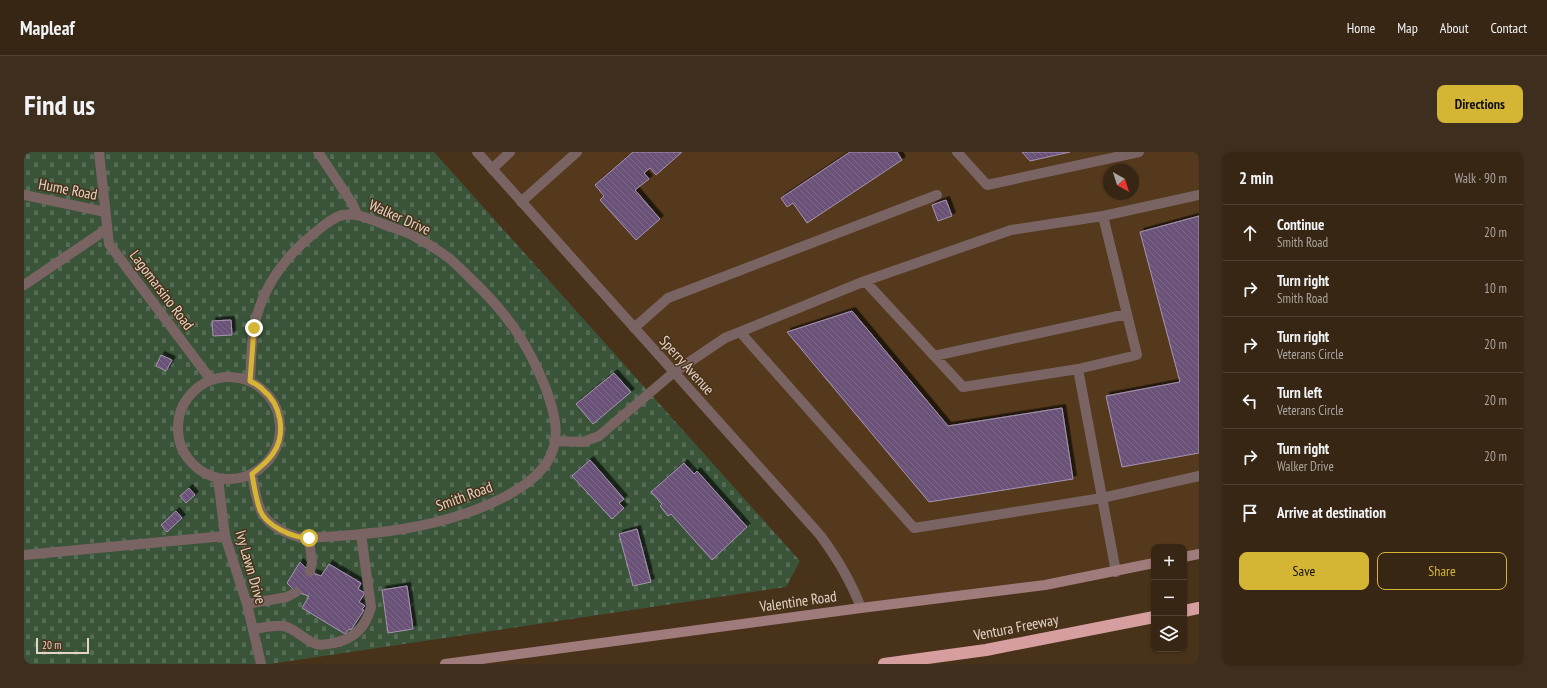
<!DOCTYPE html>
<html lang="en">
<head>
<meta charset="utf-8">
<style>
  body { margin:0; font-family:"PT Sans Narrow",sans-serif; background:#3e2e1d; color:#f1f3f6 }
  .controls { position:absolute; right:12px; bottom:12px; display:grid; overflow:hidden; border-radius:8px; box-shadow:0 1px 3px #0004 }
  .controls button { width:36px; height:36px; display:grid; place-items:center; padding:0; border:0; border-bottom:1px solid #514334; background:#372614; color:#f1f3f6; font:20px sans-serif }
  .compass { position:absolute; left:1079px; top:12px; width:36px; height:36px; border-radius:50%; background:#372614; box-shadow:0 1px 3px #0004; rotate:141deg }
  .scale { position:absolute; left:12px; bottom:10px; width:53px; box-sizing:border-box; padding-left:4px; border:2px solid #e3d4c7; border-top:0; font-size:11px; line-height:14px; white-space:nowrap; color:#e3d4c7; -webkit-text-stroke:3px #49321a; paint-order:stroke }
  .stop { position:absolute; width:12px; height:12px; margin:-9px; border:3px solid #d5b534; border-radius:50%; background:#fff }
  .stop.end { background:#d5b534; border-color:#fff; box-shadow:0 1px 4px #0008 }
  .list { margin:0; padding:0; list-style:none }
  h2 { display:flex; justify-content:space-between; align-items:center; height:52px; margin:0; padding:0 16px; font-size:17px }
  h2 small { font-size:13px; font-weight:400; color:#aaa5a0 }
  .list li { display:grid; grid-template-columns:26px 1fr auto; gap:12px; align-items:center; box-sizing:border-box; height:56px; padding:0 16px; border-top:1px solid #514334 }
  .list b { display:block; font-size:15px; white-space:nowrap }
  .list p { margin:0; font-size:13px; white-space:nowrap; color:#aaa5a0 }
  .list em { font-size:13px; font-style:normal; color:#aaa5a0 }
  .actions { display:flex; gap:8px; padding:12px 16px }
  .actions a { flex:1; padding:9px 0; border:1px solid #d5b534; border-radius:8px; text-align:center; font-size:14px; color:#d5b534 }
  .actions .main { background:#d5b534; color:#111 }
  .icon { flex:none; width:22px; height:22px; fill:none; stroke:currentColor; stroke-width:2; stroke-linecap:round; stroke-linejoin:round }
  .map { position:relative; flex:none; width:1175px; height:512px; overflow:hidden; border-radius:8px }
  header { display:flex; align-items:center; gap:24px; box-sizing:border-box; height:56px; padding:0 20px; background:#372614; border-bottom:1px solid #514334 }
  header strong { font-size:19px }
  nav { display:flex; gap:22px; margin-inline-start:auto; font-size:14px }
  .intro { display:flex; align-items:center; justify-content:space-between; box-sizing:border-box; height:96px; padding:0 24px }
  h1 { margin:0; font-size:28px }
  .button { padding:10px 18px; border-radius:8px; background:#d5b534; color:#111; font-size:14px; font-weight:700 }
  main { display:flex; gap:24px; padding:0 24px }
  aside { flex:1; background:#372614; border-radius:8px; box-shadow:0 1px 3px #0004 }
  .map>svg:first-child { display:block }
</style>
</head>
<body>
<header>
<strong>Mapleaf</strong>
<nav><a>Home</a><a>Map</a><a>About</a><a>Contact</a></nav>
</header>
<div class="intro"><h1>Find us</h1><a class="button">Directions</a></div>
<main>
<div class="map">
<svg width="1175" height="512" viewBox="0 0 1175 512">
  <defs>
    <pattern id="cemetery-stones" width="16" height="16" patternUnits="userSpaceOnUse"><rect width="16" height="16" fill="#395439"/><path d="M2 7V4a2 2 0 0 1 4 0v3zM10 15v-3a2 2 0 0 1 4 0v3z" fill="#566c54"/></pattern>
    <pattern id="building-back-hatch" width="6" height="6" patternUnits="userSpaceOnUse"><rect width="6" height="6" fill="#6a5177"/><path d="M-1 5l2 2M0 0l6 6M5-1l2 2" fill="none" stroke="#7f6989"/></pattern>
    <filter id="shadow"><feDropShadow dx="3.5" dy="-3.5" stdDeviation="0" flood-color="#0009"/></filter>
  </defs>
  <rect width="100%" height="100%" fill="#49321a"/>
  <!-- built -->
  <path fill="#55391c" fill-rule="evenodd" d="M 453,0 L 1175,0 L 1175,402 L 1160,405 L 1160,395 L 1130,395 L 1130,411 L 1092,420 L 837,456 L 818,415 ZM 1085,18 L 1109,18 L 1109,42 L 1085,42 Z"/>
  <!-- cemetery -->
  <path fill="url(#cemetery-stones)" d="M 0,0 L 410,0 L 776,409 L 762,435 L 246,512 L 0,512 Z"/>
  <!-- building -->
  <path fill="url(#building-back-hatch)" stroke="#a794b2" filter="url(#shadow)" d="M 609,0 L 658,0 L 632,23 L 626,16 L 620,21 L 625,27 L 611,38 L 636,67 L 612,88 L 576,48 L 580,44 L 571,33 Z
    M 826,0 L 873,0 L 878,8 L 783,71 L 769,51 L 763,55 L 757,46 Z
    M 998,0 L 1046,0 L 1006,9 Z
    M 922,48 L 928,64 L 914,69 L 908,53 Z
    M 1175,64 L 1175,301 L 1098,315 L 1082,244 L 1156,230 L 1116,80 Z
    M 828,159 L 924,274 L 1038,256 L 1049,327 L 905,350 L 763,180 Z
    M 207,168 L 208,183 L 189,184 L 188,169 Z
    M 137,203 L 148,208 L 142,219 L 132,214 Z
    M 590,221 L 607,240 L 569,272 L 552,252 Z
    M 566,308 L 600,347 L 595,351 L 600,356 L 588,367 L 548,324 Z
    M 660,311 L 670,322 L 673,319 L 723,375 L 688,408 L 647,362 L 644,364 L 636,354 L 638,352 L 627,340 Z
    M 165,336 L 171,343 L 162,351 L 156,344 Z
    M 152,359 L 158,366 L 143,380 L 137,373 Z
    M 613,377 L 627,430 L 609,434 L 595,382 Z
    M 276,410 L 286,420 L 297,424 L 305,412 L 337,431 L 334,437 L 341,441 L 335,450 L 341,454 L 338,457 L 340,458 L 327,478 L 325,477 L 321,482 L 278,456 L 285,444 L 272,440 L 263,431 Z
    M 383,434 L 389,477 L 364,481 L 358,438 Z"/>
  <g fill="none" stroke-linecap="round" stroke-linejoin="round">
    <!-- lane -->
    <path stroke="#7a6363" stroke-width="10" d="M 75,0 L 85,92 L 187,228
      M 294,0 L 328,51 L 333,62
      M 933,0 L 963,33 L 1115,0
      M 468,17 L 486,0
      M 0,43 L 81,60
      M 497,50 L 553,0
      M 841,129 L 939,235 L 1054,217
      M 0,133 L 83,77
      M 610,176 L 644,146 L 913,43
      M 716,180 L 890,376 L 1078,346 L 1175,324
      M 910,204 L 1103,162
      M154 276a51 51 0 1 1 102 0a51 51 0 1 1-102 0Z
      M 226,229 C 227,211 227,193 230,176 C 237,138 259,107 288,83 C 297,76 308,65 319,63 C 334,61 345,67 359,72 C 369,76 380,79 390,84 C 401,90 414,98 425,106 C 432,112 439,119 446,126 C 482,160 504,191 522,237 C 530,259 537,283 526,305 C 515,327 490,341 468,351 C 408,378 344,383 279,386 C 264,383 244,374 237,359 C 232,349 230,333 228,322
      M 530,289 L 559,290 L 575,284 L 649,221 L 701,186 L 841,129 L 987,78 L 1079,64
      M 194,326 L 201,384 L 223,452 L 237,512
      M 285,386 L 288,411 L 286,420
      M 0,403 L 201,384
      M 1092,420 L 1054,217 L 1113,203 L 1079,64 L 1175,43
      M 223,452 L 263,445 L 272,440
      M 229,477 C 238,476 249,473 259,474 C 271,476 280,488 292,492 C 298,494 304,492 310,491 C 330,487 342,475 347,455 L 337,382"/>
    <!-- street -->
    <path stroke="#7a6363" stroke-width="10" d="M 453,0 L 796,383 C 813,406 827,429 837,456"/>
    <!-- secondary -->
    <path stroke="#9f7b7b" stroke-width="10" d="M 1160,405 L 1175,402
      M 421,512 L 837,456 L 1021,433 L 1130,411"/>
    <!-- highway -->
    <path stroke="#d69e9e" stroke-width="12" d="M 1160,459 L 1175,456
      M 860,512 L 962,498 L 1130,465"/>
  </g>
  <g fill="none" stroke-linecap="round" stroke-linejoin="round">
    <!-- route -->
    <path stroke="#d5b534" stroke-width="5" d="M 230,176 L 226,229 C 231,232 236,234 239,238 C 257,252 262,281 250,300 C 244,310 236,315 228,322 C 230,334 232,347 236,358 C 242,374 269,386 285,386"/>
  </g>
  <g text-anchor="middle" dominant-baseline="central" stroke-width="3" stroke-linejoin="round" paint-order="stroke">
    <!-- street labels -->
    <g font-size="15" fill="#e3d4c7" stroke="#49321a">
      <text transform="translate(44 37) rotate(11)">Hume Road</text>
      <text transform="translate(376 65) rotate(24)">Walker Drive</text>
      <text transform="translate(138 138) rotate(53)">Lagomarsino Road</text>
      <text transform="translate(663 213) rotate(48)">Sperry Avenue</text>
      <text transform="translate(440 344) rotate(-20)">Smith Road</text>
      <text transform="translate(227 415) rotate(74)">Ivy Lawn Drive</text>
      <text transform="translate(774 449) rotate(-8)">Valentine Road</text>
      <text transform="translate(992 475) rotate(-11)">Ventura Freeway</text>
    </g>
  </g>
</svg>
<div class="controls">
<button>+</button>
<button>−</button>
<button><svg class="icon" aria-label="layers" viewBox="0 0 24 24"><path d="M12 4l9 5-9 5-9-5zM3 14l9 5 9-5"/></svg></button>
</div>
<svg class="compass" viewBox="-18 -18 36 36"><path d="M0-13l5 13h-10z" fill="#e53935"/><path d="M0 13l5-13h-10z" fill="#aaa5a0"/></svg>
<div class="scale">20 m</div>
<div class="stop" style="left:285px;top:386px"></div>
<div class="stop end" style="left:230px;top:176px"></div>
</div>
<aside>
<h2>2 min<small>Walk · 90 m</small></h2>
<ul class="list">
<li><svg class="icon" aria-label="ahead" viewBox="0 0 24 24"><path d="M12 20V5M6 11l6-6 6 6"/></svg><div><b>Continue</b><p>Smith Road</p></div><em>20 m</em></li>
<li><svg class="icon" aria-label="right" viewBox="0 0 24 24"><path d="M7 20v-9h11M14 6l5 5-5 5"/></svg><div><b>Turn right</b><p>Smith Road</p></div><em>10 m</em></li>
<li><svg class="icon" aria-label="right" viewBox="0 0 24 24"><path d="M7 20v-9h11M14 6l5 5-5 5"/></svg><div><b>Turn right</b><p>Veterans Circle</p></div><em>20 m</em></li>
<li><svg class="icon" aria-label="left" viewBox="0 0 24 24"><path d="M17 20v-9H6M10 6l-5 5 5 5"/></svg><div><b>Turn left</b><p>Veterans Circle</p></div><em>20 m</em></li>
<li><svg class="icon" aria-label="right" viewBox="0 0 24 24"><path d="M7 20v-9h11M14 6l5 5-5 5"/></svg><div><b>Turn right</b><p>Walker Drive</p></div><em>20 m</em></li>
<li><svg class="icon" aria-label="arrive" viewBox="0 0 24 24"><path d="M6 21V4h12l-3 4 3 4H6"/></svg><div><b>Arrive at destination</b></div></li>
</ul>
<div class="actions"><a class="main">Save</a><a>Share</a></div>
</aside>
</main>
</body>
</html>
